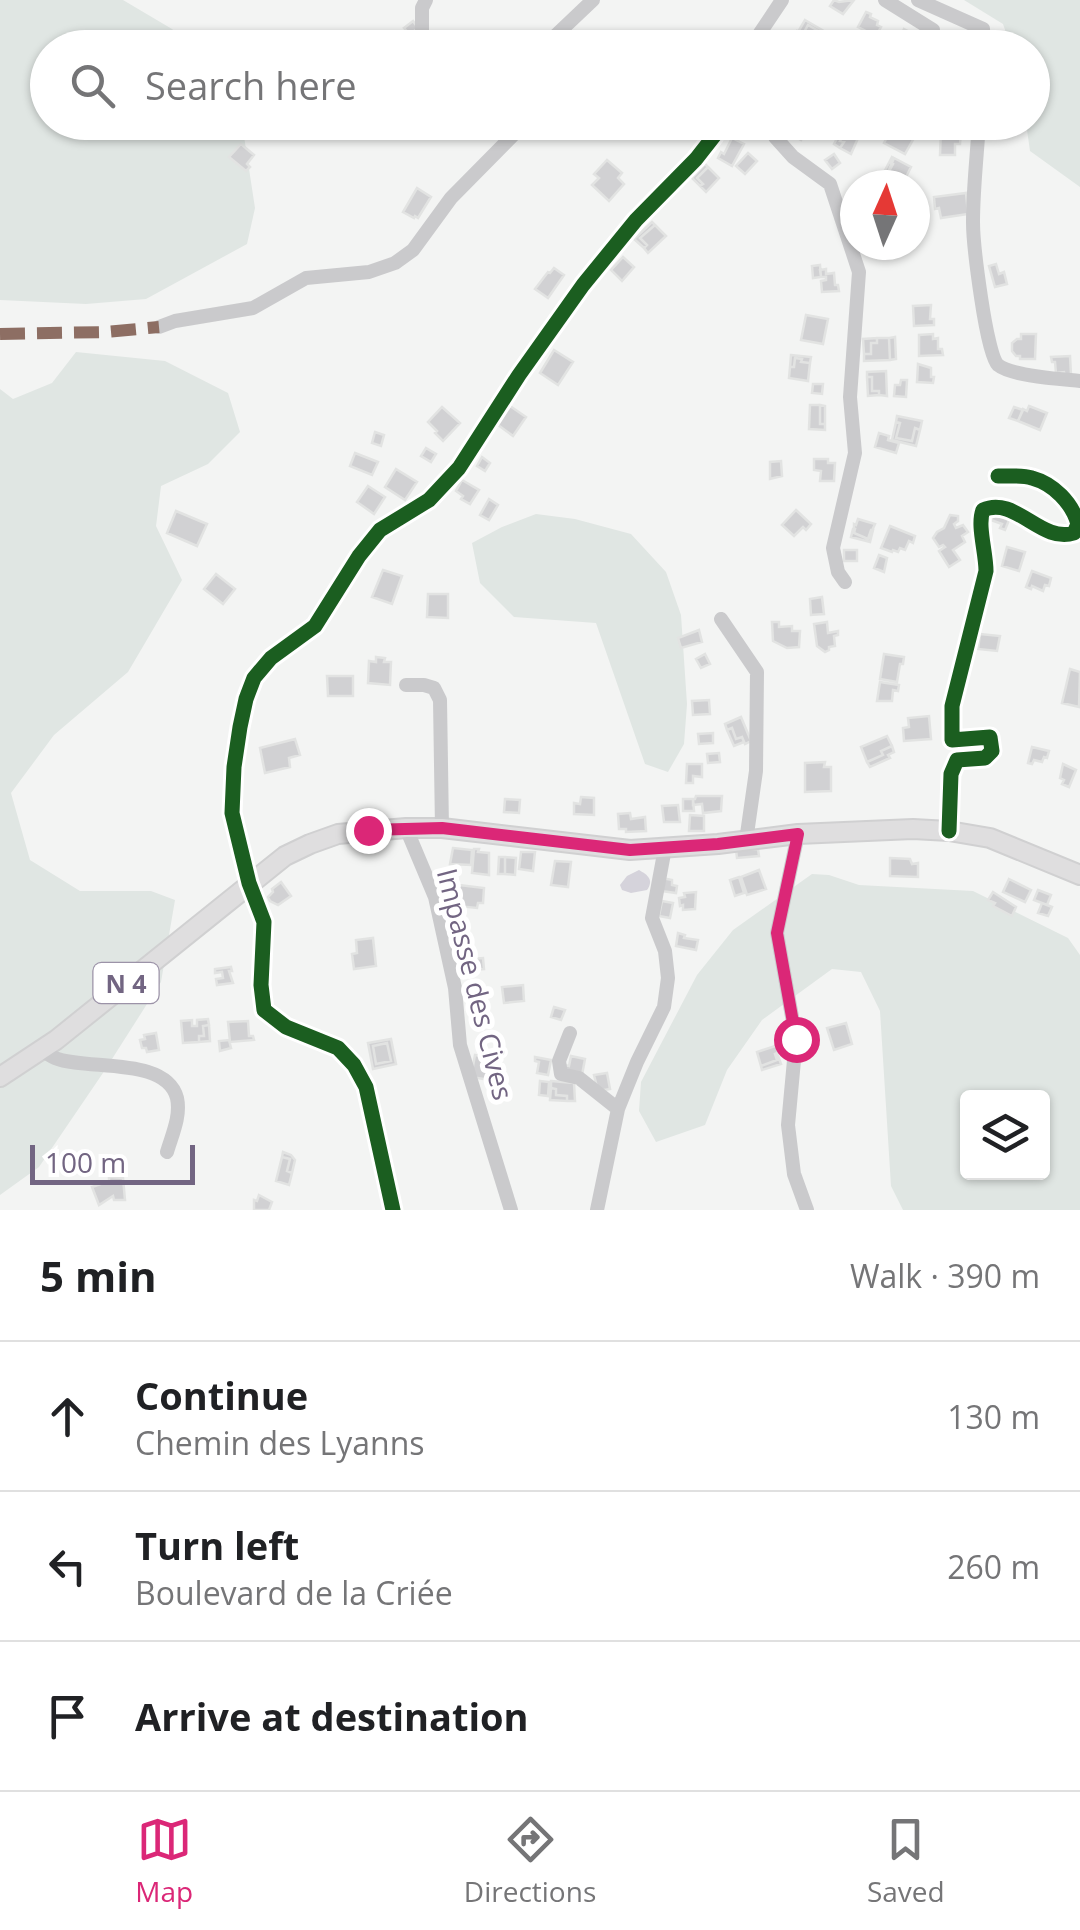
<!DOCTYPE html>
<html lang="en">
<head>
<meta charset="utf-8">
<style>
  body { margin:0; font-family:"Open Sans",sans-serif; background:#f6f6f6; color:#202124 }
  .controls { position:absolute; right:30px; bottom:30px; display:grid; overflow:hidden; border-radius:10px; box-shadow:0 2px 8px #0004 }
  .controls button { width:90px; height:90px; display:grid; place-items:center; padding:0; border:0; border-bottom:2px solid #e0e0e0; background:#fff; color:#202124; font:50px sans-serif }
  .compass { position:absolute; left:840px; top:170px; width:90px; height:90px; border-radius:50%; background:#fff; box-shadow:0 2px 8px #0004; rotate:3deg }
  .scale { position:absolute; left:30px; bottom:25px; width:165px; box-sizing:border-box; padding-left:10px; border:5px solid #726582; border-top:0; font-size:28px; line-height:35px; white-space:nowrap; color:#726582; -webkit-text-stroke:8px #fff; paint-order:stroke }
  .stop { position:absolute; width:30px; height:30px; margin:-22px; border:8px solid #db2777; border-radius:50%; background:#fff }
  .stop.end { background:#db2777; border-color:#fff; box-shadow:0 2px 10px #0008 }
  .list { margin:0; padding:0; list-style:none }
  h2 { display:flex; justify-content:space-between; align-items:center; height:130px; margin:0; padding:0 40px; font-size:42px }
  h2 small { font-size:32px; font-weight:400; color:#757577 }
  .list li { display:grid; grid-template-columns:65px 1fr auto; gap:30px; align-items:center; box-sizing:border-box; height:150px; padding:0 40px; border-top:2px solid #e0e0e0 }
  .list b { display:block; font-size:38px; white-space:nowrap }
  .list p { margin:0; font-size:32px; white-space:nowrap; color:#757577 }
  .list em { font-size:32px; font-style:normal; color:#757577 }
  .icon { flex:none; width:55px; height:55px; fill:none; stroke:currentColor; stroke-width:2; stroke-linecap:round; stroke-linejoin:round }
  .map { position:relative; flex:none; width:1080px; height:1210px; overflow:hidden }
  .search { position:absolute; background:#fff; box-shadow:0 2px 8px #0004; left:30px; right:30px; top:30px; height:110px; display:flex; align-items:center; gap:25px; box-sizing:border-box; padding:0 35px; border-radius:55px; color:#757577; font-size:38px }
  .sheet { height:580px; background:#fff }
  nav { display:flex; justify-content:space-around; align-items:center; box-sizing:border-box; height:140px; border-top:2px solid #e0e0e0; background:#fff; font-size:28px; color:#757577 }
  nav a { display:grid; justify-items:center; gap:5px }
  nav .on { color:#db2777 }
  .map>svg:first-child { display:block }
</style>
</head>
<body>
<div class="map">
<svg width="1080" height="1210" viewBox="0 0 1080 1210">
  <rect width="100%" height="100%" fill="#f3f4f3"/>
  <!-- green -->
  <path fill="#e0e6e3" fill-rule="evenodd" d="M 0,0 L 123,0 L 172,29 L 192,47 L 48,48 L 48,122 L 242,123 L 255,208 L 247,244 L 146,299 L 86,304 L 0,300 Z
    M 964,0 L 1080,0 L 1080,187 L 1030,151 L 1026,123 L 1032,122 L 1032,48 L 1011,47 L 1003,24 Z
    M 76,352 L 165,361 L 228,393 L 240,432 L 208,464 L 161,486 L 156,526 L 182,580 L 128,672 L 54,735 L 11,793 L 30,860 L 80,891 L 151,891 L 175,900 L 161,982 L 105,1070 L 39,1167 L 0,1195 L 0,389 L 13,399 L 52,383 Z
    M 536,514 L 575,519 L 631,534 L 666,572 L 681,615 L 687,704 L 684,744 L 668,772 L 645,764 L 596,623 L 514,617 L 480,583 L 472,543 L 502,527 Z
    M 812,874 L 829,875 L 859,885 L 973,891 L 1068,938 L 1080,955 L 1080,1210 L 903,1210 L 891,1186 L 880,1011 L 861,972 L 832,969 L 762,1020 L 727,1070 L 705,1125 L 656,1142 L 639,1111 L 641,1082 L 697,975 L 733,930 ZM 968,1098 L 1042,1098 L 1042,1172 L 968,1172 Z"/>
  <!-- water -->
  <path fill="#d5d3db" d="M 639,870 C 648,875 654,880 647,890 L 631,893 L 622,890 L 620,885 L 627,876 Z"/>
  <!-- building -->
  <path fill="#d1d1d3" stroke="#e2e3e2" stroke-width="2.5" fill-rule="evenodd" d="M 834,0 L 839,2 L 854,0 L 843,14 L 830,6 Z
    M 866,12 L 871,14 L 870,17 L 878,21 L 877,25 L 881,27 L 876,36 L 858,27 Z
    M 805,20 L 822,30 L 820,32 L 808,25 L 803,34 L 798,32 Z
    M 413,21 L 418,28 L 410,35 L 404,28 Z
    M 808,25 L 820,32 L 812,46 L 794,36 L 797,31 L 803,34 Z
    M 904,29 L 921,38 L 919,41 L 908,35 L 905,41 L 900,38 Z
    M 442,32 L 452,41 L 446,48 L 422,47 L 435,33 L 438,36 Z
    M 826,32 L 838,39 L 834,46 L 821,39 Z
    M 908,35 L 919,41 L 915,48 L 896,46 L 900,38 L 905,41 Z
    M 784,122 L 788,123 L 810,123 L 801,140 L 780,128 Z
    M 895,122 L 907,122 L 919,129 L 905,154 L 884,143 Z
    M 846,123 L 863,132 L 861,137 L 859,136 L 851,154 L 840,148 L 844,142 L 840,141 L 847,129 L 843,127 Z
    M 843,127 L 847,129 L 840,141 L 844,142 L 840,148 L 834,144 Z
    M 941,130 L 961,131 L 960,144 L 955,144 L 955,155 L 940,155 Z
    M 732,138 L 744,144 L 732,166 L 718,158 L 721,152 L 724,154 Z
    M 241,144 L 254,155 L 247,164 L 250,167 L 246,171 L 229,157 Z
    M 748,153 L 757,161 L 745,174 L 736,166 Z
    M 834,154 L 840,163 L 832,169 L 825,160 Z
    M 892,157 L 894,158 L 891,163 L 893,164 L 886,177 L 894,181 L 894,185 L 891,185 L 881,178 Z
    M 894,158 L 911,167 L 902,185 L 894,185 L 894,181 L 886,177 Z
    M 607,160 L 622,173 L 618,178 L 624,184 L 609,201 L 592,185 L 599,178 L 594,174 Z
    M 705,164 L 708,167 L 697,178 L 703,184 L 700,186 L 692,178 Z
    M 708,167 L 719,178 L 706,192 L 700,186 L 703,184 L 697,178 Z
    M 417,188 L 431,197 L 418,218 L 415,216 L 414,218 L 403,212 Z
    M 966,193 L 968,214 L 941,218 L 939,208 L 935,209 L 934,197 Z
    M 652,222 L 655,225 L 640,238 L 647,245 L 644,248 L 634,239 Z
    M 655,225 L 666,236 L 648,253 L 644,248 L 647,245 L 640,238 Z
    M 623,257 L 634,267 L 622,281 L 611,270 Z
    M 996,264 L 999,274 L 1004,272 L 1007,284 L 995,287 L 989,266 Z
    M 820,265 L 821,277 L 813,278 L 812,266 Z
    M 554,268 L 564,275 L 548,298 L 535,289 L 548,272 L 550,273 Z
    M 826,269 L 826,274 L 834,273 L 835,285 L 838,285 L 839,291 L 822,292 L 821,281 L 826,280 L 826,277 L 821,277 L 820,270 Z
    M 931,305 L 930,319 L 934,319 L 934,325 L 914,326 L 913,306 Z
    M 806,315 L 828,319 L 823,344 L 801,340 Z
    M 933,334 L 933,339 L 938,338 L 938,349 L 942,349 L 943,355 L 919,356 L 919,335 Z
    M 1021,334 L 1036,334 L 1035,359 L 1020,359 L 1020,356 L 1016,356 L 1012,351 L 1012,343 L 1017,339 L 1021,339 Z
    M 895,337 L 896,359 L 890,360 L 889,338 Z
    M 877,338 L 877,343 L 871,343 L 871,354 L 864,354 L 863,339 Z
    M 877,338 L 889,338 L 890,360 L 864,361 L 864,354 L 871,354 L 871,343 L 877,343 Z
    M 554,350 L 573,362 L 558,385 L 540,373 Z
    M 791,355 L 811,357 L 810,363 L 801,362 L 802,359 L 795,358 L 794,367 L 790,367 Z
    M 1070,356 L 1071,375 L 1065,375 L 1064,372 L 1056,373 L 1055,362 L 1052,362 L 1051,357 Z
    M 795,358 L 802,359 L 801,362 L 810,363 L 808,381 L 789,378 L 790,367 L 794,367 Z
    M 918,364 L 931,368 L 931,377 L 934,377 L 933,383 L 917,382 Z
    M 886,371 L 887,396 L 879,395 L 879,391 L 872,391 L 872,377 L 867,377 L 867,372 Z
    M 867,377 L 872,377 L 872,391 L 879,391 L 879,395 L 868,396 Z
    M 901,380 L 907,380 L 906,397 L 894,396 L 895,385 L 900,385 Z
    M 813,384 L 823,384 L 822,394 L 812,393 Z
    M 810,405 L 820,405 L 820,424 L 825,424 L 825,430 L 809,429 Z
    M 820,405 L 825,406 L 825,424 L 820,424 Z
    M 510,406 L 526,417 L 513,436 L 498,425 Z
    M 1029,406 L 1047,413 L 1040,430 L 1018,421 L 1023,409 L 1027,411 Z
    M 442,407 L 460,423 L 443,441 L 435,433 L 437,431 L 428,422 Z
    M 1014,407 L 1023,410 L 1018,421 L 1009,418 Z
    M 897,416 L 922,421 L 920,430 L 915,428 L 912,441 L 896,438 L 900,423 L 896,422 Z
    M 896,422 L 900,423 L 896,438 L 912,441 L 915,428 L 920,430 L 916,446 L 892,440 Z
    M 375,432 L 384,435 L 381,446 L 372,443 Z
    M 879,433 L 889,436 L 888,440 L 899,443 L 896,453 L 875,447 Z
    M 426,448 L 436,454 L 431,462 L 421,456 Z
    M 355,453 L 378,462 L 372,475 L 350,466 Z
    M 482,457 L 490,463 L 485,471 L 477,466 Z
    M 814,459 L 828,459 L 828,463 L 835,463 L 834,481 L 820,481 L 821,471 L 814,470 Z
    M 781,461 L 782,476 L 770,479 L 770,462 Z
    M 396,469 L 417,482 L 405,500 L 385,487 Z
    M 462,480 L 479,490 L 470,504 L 461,499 L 463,496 L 456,491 Z
    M 368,486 L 385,497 L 374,514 L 357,502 Z
    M 489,499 L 498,505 L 489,520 L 480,515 Z
    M 796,510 L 811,524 L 806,530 L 803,527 L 794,536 L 782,525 Z
    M 176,511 L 207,524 L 197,546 L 167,533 Z
    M 994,514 L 1009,520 L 1005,530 L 1000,528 L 1002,524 L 991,520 Z
    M 950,515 L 958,516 L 958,521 L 954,524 L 956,528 L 963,525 L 968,532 L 962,536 L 965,542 L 953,550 L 960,560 L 949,567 L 939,551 L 945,547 L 943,545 L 939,547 L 933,538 L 937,532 L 944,528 Z
    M 858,519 L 875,524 L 868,539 L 854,533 L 854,524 L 856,525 Z
    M 890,526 L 915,536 L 913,543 L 909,541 L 905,550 L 900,548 L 898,552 L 893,550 L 892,552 L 881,548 Z
    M 853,529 L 855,529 L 854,533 L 868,539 L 871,530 L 873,530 L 870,542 L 851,537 Z
    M 1007,547 L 1025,552 L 1019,571 L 1002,566 Z
    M 844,550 L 857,550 L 857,561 L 844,561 Z
    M 879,555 L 887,558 L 884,572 L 874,568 Z
    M 383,570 L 402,576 L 392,604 L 372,597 Z
    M 1032,571 L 1051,578 L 1049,586 L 1045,585 L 1043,591 L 1032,586 L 1031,589 L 1026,587 Z
    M 216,574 L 235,589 L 223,604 L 204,589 Z
    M 428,594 L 448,594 L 448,618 L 427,617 Z
    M 822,597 L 824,614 L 811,615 L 810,599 Z
    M 772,622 L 779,622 L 779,627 L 792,626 L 792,631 L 800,631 L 799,647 L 787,648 L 773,641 Z
    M 827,622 L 828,633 L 838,631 L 838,635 L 834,636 L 835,646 L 829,647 L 829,650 L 825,652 L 817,646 L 814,624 Z
    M 699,630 L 702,642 L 681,648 L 678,638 Z
    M 980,634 L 1000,636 L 997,651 L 978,649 Z
    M 705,654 L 710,664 L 701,668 L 696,659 Z
    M 884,654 L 904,657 L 903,664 L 900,664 L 897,682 L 880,679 Z
    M 376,657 L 385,658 L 384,662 L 391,662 L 390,685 L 368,683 L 369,661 L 376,662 Z
    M 1070,669 L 1080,672 L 1079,707 L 1062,703 Z
    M 327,676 L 353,676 L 353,696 L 328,696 Z
    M 880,682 L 899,685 L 898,691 L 893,690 L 892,701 L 877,701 Z
    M 709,700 L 710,714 L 693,715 L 692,701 Z
    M 929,716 L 931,739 L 904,741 L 903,728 L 909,727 L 908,718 Z
    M 741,717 L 751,741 L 745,744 L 742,737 L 736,739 L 732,728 L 727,730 L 725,724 Z
    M 732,728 L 736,739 L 742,737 L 744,742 L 734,746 L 727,730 Z
    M 713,733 L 713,743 L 699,744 L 698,734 Z
    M 887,736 L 892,746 L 881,751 L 883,755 L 867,762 L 861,747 Z
    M 295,739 L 300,755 L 289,758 L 290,767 L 265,773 L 260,748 Z
    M 892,746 L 894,752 L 888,755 L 890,758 L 870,767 L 867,762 L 883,755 L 881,751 Z
    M 1032,747 L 1049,751 L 1047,758 L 1044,757 L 1042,762 L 1034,760 L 1032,764 L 1028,763 Z
    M 719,753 L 720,762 L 708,763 L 707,754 Z
    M 825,762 L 824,767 L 831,767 L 831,791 L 805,792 L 805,763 Z
    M 687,764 L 702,764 L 702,777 L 693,776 L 693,783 L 686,783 Z
    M 1063,764 L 1076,770 L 1069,787 L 1062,784 L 1064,780 L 1060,778 Z
    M 696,796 L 722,796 L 721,811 L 703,813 L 702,804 L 693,805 L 693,799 L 695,799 Z
    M 581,797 L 594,798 L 594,815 L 574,814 L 574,803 L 580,804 Z
    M 505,799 L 520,800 L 519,813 L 504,812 Z
    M 683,799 L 693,799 L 694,811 L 683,811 Z
    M 678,805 L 680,822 L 664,822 L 662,806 Z
    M 630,813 L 631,819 L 645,817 L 646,831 L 626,832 L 626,829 L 619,829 L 618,814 Z
    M 690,815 L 704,816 L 704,831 L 689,831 Z
    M 453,848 L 472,850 L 471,865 L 450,864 Z
    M 474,849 L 479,849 L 478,852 L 489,853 L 489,875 L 472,873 Z
    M 758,849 L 759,856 L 737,858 L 736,850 Z
    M 521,852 L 535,852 L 533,871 L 519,869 Z
    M 499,857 L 505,857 L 505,874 L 498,874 Z
    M 505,857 L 516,858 L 515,875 L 505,874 Z
    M 890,858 L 910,859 L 912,864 L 918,863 L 918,877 L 890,876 Z
    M 555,861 L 571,862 L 568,887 L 551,885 Z
    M 759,870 L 766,889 L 747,895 L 741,877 Z
    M 739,877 L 744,893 L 735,896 L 730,880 Z
    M 662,878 L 672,880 L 672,885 L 677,886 L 676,893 L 661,891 Z
    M 1009,879 L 1031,890 L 1025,902 L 1003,892 Z
    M 281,882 L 291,896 L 278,905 L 270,901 L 268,897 L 273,892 L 272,889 Z
    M 459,885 L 484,888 L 483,903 L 478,903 L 477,908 L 457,906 Z
    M 1038,890 L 1051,895 L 1047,905 L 1034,900 Z
    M 696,892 L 695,909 L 683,910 L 683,905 L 680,906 L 679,898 L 685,897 L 684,893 Z
    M 993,892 L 1016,907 L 1012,916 L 993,906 L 995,903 L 988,900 Z
    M 662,901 L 673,903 L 670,918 L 659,916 Z
    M 1042,903 L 1052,907 L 1048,916 L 1038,913 Z
    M 678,933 L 685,935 L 684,938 L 698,940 L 696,950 L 676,946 Z
    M 373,938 L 376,966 L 354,969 L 352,954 L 357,953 L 356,940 Z
    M 483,958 L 484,969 L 460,971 L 459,960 Z
    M 231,967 L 232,971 L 229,971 L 233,983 L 217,985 L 216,979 L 223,978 L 222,972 L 215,973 L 215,969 Z
    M 523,985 L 524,1001 L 504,1003 L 502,987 Z
    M 554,1007 L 565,1010 L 561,1020 L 551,1017 Z
    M 208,1019 L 209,1025 L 203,1026 L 204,1036 L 199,1036 L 199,1042 L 183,1043 L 181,1021 L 192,1020 L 192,1026 L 197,1026 L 197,1020 Z
    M 248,1021 L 249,1036 L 253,1036 L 254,1040 L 230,1042 L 228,1022 Z
    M 846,1023 L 852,1044 L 834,1050 L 827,1028 Z
    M 209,1025 L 210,1041 L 199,1042 L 199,1036 L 204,1036 L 203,1026 Z
    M 156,1033 L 159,1050 L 147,1052 L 146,1048 L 142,1048 L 140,1040 L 145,1039 L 144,1035 Z
    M 391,1039 L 396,1064 L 373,1069 L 368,1043 ZM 387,1043 L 391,1061 L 376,1064 L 373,1046 Z
    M 229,1040 L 231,1048 L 220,1051 L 219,1041 Z
    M 387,1043 L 391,1061 L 376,1064 L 373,1046 Z
    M 781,1044 L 783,1051 L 775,1054 L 777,1060 L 761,1066 L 757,1052 Z
    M 777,1053 L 781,1064 L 762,1070 L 761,1066 L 777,1060 L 775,1054 Z
    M 475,1055 L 494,1058 L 490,1080 L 471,1077 Z
    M 571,1056 L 585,1059 L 582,1075 L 564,1071 L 565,1065 L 569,1066 Z
    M 535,1057 L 551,1060 L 548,1075 L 537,1073 L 539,1062 L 535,1061 Z
    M 607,1073 L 610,1089 L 598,1091 L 594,1075 Z
    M 540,1081 L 549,1082 L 548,1096 L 539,1095 Z
    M 551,1081 L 574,1083 L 575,1101 L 567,1101 L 567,1096 L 556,1095 L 556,1089 L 551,1088 Z
    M 551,1088 L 556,1089 L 556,1095 L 567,1096 L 567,1101 L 550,1100 Z
    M 283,1152 L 291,1155 L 295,1160 L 292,1173 L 287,1171 L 290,1159 L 282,1157 Z
    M 282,1157 L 290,1159 L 287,1171 L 292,1173 L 289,1185 L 276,1181 Z
    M 109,1177 L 123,1178 L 125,1200 L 114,1200 L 113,1196 L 99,1205 L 92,1187 L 109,1181 Z
    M 259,1195 L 272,1202 L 269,1210 L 254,1210 L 254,1200 L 257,1201 Z"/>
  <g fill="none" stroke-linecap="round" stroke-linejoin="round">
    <defs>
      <path id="major" d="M 0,1077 L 56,1040 L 285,856 L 310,844 L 338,834 L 406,828 L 442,828 L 630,850 L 718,844 L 798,834 L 913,829 L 949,831 L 990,838 L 1080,875"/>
    </defs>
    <!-- major casing -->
    <use href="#major" stroke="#d0d0d1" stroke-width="22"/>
    <!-- minor -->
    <path stroke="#cacacc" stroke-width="14" d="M 885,0 L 933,30 L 932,48
      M 918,0 L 983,29 L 985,48
      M 414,48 L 422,33 L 422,8 L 426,0
      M 549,48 L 554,37 L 593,0
      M 750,48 L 782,0
      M 772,122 L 775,137 L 793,157 L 830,184 L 859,272 L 850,397 L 855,453 L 833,548 L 838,572 L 845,582
      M 826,122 L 835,127
      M 979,122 C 977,156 973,189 973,222 C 973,243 986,354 998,365 C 1011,376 1061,379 1080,381
      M 159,327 L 175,321 L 253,308 L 306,278 L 369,272 L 395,263 L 413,250 L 451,198 L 526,122
      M 721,619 L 757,672 L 756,771 L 746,841
      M 406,685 L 424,685 L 434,688 L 440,700 L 442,828
      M 406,828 L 435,897 L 455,988 L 460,1045 L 511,1210
      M 949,831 L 951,774 L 957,760 L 985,758 L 992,751 L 990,737 L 952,740 L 952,706 L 986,571 C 986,552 977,525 983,510 C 1015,495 1041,544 1074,533 L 1078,524 C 1072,503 1054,484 1032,478 C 1022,475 1008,476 998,476
      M 798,834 L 777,933 L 796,1039 L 788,1125 L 794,1174 L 807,1210
      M 570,1033 L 559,1061 L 561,1074 L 579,1078 L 618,1109
      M 42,1050 C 46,1053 50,1056 55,1058 C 87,1071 166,1056 177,1098 C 181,1116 172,1135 167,1152
      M 393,1210 L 366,1087 L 354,1065 L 338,1048 L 286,1027 L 264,1010 L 261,985 L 264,922 L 249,883 L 232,813 L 234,767 L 240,727 L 246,699 L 254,678 L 271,658 L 315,626 L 359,556 L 380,530 L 429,500 L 459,468 L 519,375 L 583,285 L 636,220 L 696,159 L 714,136 L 720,122
      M 597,1210 L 618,1109 L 637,1062 L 664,1007 L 668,978 L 665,951 L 652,918 L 665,848"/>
    <!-- major -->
    <use href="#major" stroke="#dfdedf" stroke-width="18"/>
    <!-- quiet -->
    <path stroke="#8d6e63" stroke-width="12" stroke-dasharray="25 12" stroke-linecap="butt" d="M 0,334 L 106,332 L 159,327"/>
    <defs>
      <path id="cycleway" d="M 949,831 L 951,774 L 957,760 L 985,758 L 992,751 L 990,737 L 952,740 L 952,706 L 986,571 C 986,552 977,525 983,510 C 1015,495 1041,544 1074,533 L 1078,524 C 1072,503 1054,484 1032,478 C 1022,475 1008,476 998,476
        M 393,1210 L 366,1087 L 354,1065 L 338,1048 L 286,1027 L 264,1010 L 261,985 L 264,922 L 249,883 L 232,813 L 234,767 L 240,727 L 246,699 L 254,678 L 271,658 L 315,626 L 359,556 L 380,530 L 429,500 L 459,468 L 519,375 L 583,285 L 636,220 L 696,159 L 714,136 L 720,122"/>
    </defs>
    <!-- cycleway casing -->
    <use href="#cycleway" stroke="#fff" stroke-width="21"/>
    <!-- cycleway -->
    <use href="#cycleway" stroke="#1b5e20" stroke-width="15"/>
  </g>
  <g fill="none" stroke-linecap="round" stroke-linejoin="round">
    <!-- route -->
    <path stroke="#db2777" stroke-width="12" d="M 368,830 L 442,828 L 630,850 L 718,844 L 798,834 L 777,933 L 796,1039"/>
  </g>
  <g text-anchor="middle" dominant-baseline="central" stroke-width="10" stroke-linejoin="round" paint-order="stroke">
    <!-- shield labels -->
    <rect fill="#fff" stroke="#9c93a8" stroke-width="2.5" x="93.5" y="963" width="65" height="40" rx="8"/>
    <g font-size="25" font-weight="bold" fill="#726582">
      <text x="126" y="983">N 4</text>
    </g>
    <!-- street labels -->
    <g font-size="28" fill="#726582" stroke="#fff">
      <text transform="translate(476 984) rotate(76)">Impasse des Cives</text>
    </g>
  </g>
</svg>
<div class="controls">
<button><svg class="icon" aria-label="layers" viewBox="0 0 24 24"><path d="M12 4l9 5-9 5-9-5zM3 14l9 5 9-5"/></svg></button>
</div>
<svg class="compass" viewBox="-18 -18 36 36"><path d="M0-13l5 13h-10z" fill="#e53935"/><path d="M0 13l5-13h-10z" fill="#757577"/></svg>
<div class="scale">100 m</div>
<div class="stop" style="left:796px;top:1039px"></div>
<div class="stop end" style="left:368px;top:830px"></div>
<div class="search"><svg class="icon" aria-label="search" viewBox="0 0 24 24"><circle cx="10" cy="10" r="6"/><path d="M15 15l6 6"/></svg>Search here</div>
</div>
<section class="sheet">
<h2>5 min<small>Walk · 390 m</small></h2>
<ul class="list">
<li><svg class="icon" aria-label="ahead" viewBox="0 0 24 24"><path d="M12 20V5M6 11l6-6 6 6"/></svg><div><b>Continue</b><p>Chemin des Lyanns</p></div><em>130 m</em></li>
<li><svg class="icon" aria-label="left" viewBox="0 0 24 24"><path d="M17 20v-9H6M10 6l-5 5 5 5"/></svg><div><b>Turn left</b><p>Boulevard de la Criée</p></div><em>260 m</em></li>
<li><svg class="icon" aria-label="arrive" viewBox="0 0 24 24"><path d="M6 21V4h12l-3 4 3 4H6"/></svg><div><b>Arrive at destination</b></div></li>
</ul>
</section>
<nav>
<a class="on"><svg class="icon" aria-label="map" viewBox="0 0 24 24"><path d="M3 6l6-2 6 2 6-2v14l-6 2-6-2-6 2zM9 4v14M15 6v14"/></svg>Map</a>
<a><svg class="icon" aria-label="directions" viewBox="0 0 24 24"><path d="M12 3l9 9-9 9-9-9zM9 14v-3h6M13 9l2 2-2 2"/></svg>Directions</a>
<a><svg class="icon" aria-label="saved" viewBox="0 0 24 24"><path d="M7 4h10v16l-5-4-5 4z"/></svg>Saved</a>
</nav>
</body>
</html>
